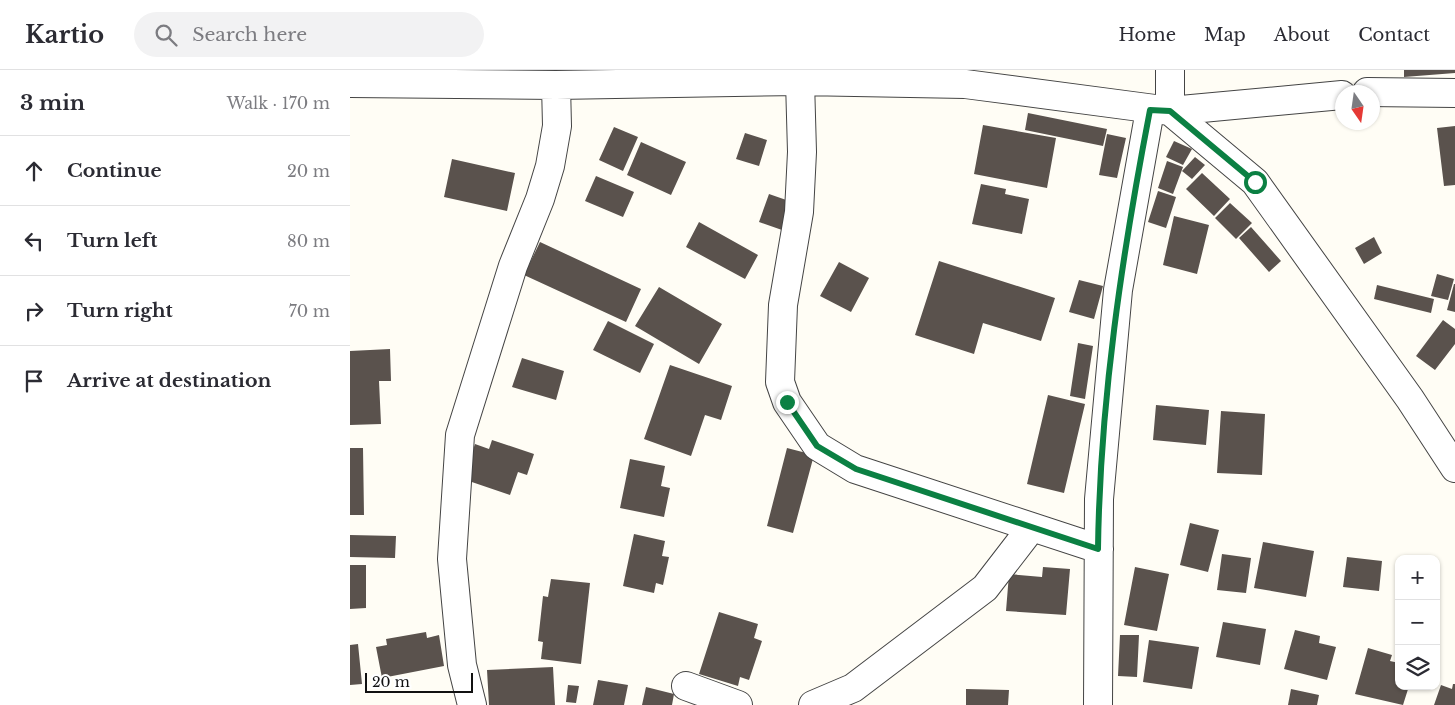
<!DOCTYPE html>
<html lang="en">
<head>
<meta charset="utf-8">
<style>
  body { margin:0; font-family:"Libre Baskerville",serif; background:#f2f2f3; color:#2b2b33 }
  .controls { position:absolute; right:15px; bottom:15px; display:grid; overflow:hidden; border-radius:10px; box-shadow:0 1px 4px #0004 }
  .controls button { width:45px; height:45px; display:grid; place-items:center; padding:0; border:0; border-bottom:1px solid #e1e1e2; background:#fff; color:#2b2b33; font:25px sans-serif }
  .compass { position:absolute; left:985px; top:15px; width:45px; height:45px; border-radius:50%; background:#fff; box-shadow:0 1px 4px #0004; rotate:167deg }
  .scale { position:absolute; left:15px; bottom:12px; width:108px; box-sizing:border-box; padding-left:5px; border:2px solid #111; border-top:0; font-size:14px; line-height:18px; white-space:nowrap; color:#111; -webkit-text-stroke:4px #fff; paint-order:stroke }
  .stop { position:absolute; width:15px; height:15px; margin:-11px; border:4px solid #0b8043; border-radius:50%; background:#fff }
  .stop.end { background:#0b8043; border-color:#fff; box-shadow:0 1px 5px #0008 }
  .list { margin:0; padding:0; list-style:none }
  h2 { display:flex; justify-content:space-between; align-items:center; height:65px; margin:0; padding:0 20px; font-size:21px }
  h2 small { font-size:16px; font-weight:400; color:#7c7c81 }
  .list li { display:grid; grid-template-columns:32px 1fr auto; gap:15px; align-items:center; box-sizing:border-box; height:70px; padding:0 20px; border-top:1px solid #e1e1e2 }
  .list b { display:block; font-size:19px; white-space:nowrap }
  .list em { font-size:16px; font-style:normal; color:#7c7c81 }
  .icon { flex:none; width:28px; height:28px; fill:none; stroke:currentColor; stroke-width:2; stroke-linecap:round; stroke-linejoin:round }
  .map { position:relative; flex:none; width:1105px; height:635px; overflow:hidden }
  header { display:flex; align-items:center; gap:30px; box-sizing:border-box; height:70px; padding:0 25px; background:#fff; border-bottom:1px solid #e1e1e2 }
  header strong { font-size:24px }
  nav { display:flex; gap:28px; margin-inline-start:auto; font-size:18px }
  .search { width:350px; height:45px; background:#f2f2f3; display:flex; align-items:center; gap:12px; box-sizing:border-box; padding:0 18px; border-radius:28px; color:#7c7c81; font-size:19px }
  main { display:flex }
  aside { flex:1; background:#fff }
  .map>svg:first-child { display:block }
</style>
</head>
<body>
<header>
<strong>Kartio</strong>
<div class="search"><svg class="icon" aria-label="search" viewBox="0 0 24 24"><circle cx="10" cy="10" r="6"/><path d="M15 15l6 6"/></svg>Search here</div>
<nav><a>Home</a><a>Map</a><a>About</a><a>Contact</a></nav>
</header>
<main>
<aside>
<h2>3 min<small>Walk · 170 m</small></h2>
<ul class="list">
<li><svg class="icon" aria-label="ahead" viewBox="0 0 24 24"><path d="M12 20V5M6 11l6-6 6 6"/></svg><div><b>Continue</b></div><em>20 m</em></li>
<li><svg class="icon" aria-label="left" viewBox="0 0 24 24"><path d="M17 20v-9H6M10 6l-5 5 5 5"/></svg><div><b>Turn left</b></div><em>80 m</em></li>
<li><svg class="icon" aria-label="right" viewBox="0 0 24 24"><path d="M7 20v-9h11M14 6l5 5-5 5"/></svg><div><b>Turn right</b></div><em>70 m</em></li>
<li><svg class="icon" aria-label="arrive" viewBox="0 0 24 24"><path d="M6 21V4h12l-3 4 3 4H6"/></svg><div><b>Arrive at destination</b></div></li>
</ul>
</aside>
<div class="map">
<svg width="1105" height="635" viewBox="0 0 1105 635">
  <rect width="100%" height="100%" fill="#fffdf5"/>
  <!-- building -->
  <path fill="#5a524d" d="M 1054,0 L 1105,0 L 1105,3 L 1054,7 Z
    M 678,43 L 757,59 L 753,76 L 675,60 Z
    M 633,55 L 706,68 L 697,118 L 624,104 Z
    M 1105,56 L 1105,115 L 1094,116 L 1087,58 Z
    M 264,57 L 288,67 L 273,101 L 249,90 Z
    M 395,63 L 417,70 L 409,96 L 386,89 Z
    M 757,64 L 776,68 L 767,108 L 749,105 Z
    M 824,71 L 842,79 L 833,95 L 816,87 Z
    M 291,72 L 336,92 L 321,125 L 277,105 Z
    M 845,87 L 855,95 L 842,109 L 832,101 Z
    M 102,89 L 165,103 L 157,141 L 94,127 Z
    M 817,91 L 833,97 L 823,124 L 808,118 Z
    M 852,103 L 880,129 L 864,146 L 836,119 Z
    M 246,106 L 284,122 L 273,147 L 235,131 Z
    M 631,114 L 656,119 L 655,124 L 679,129 L 672,164 L 622,154 Z
    M 808,121 L 826,127 L 816,158 L 798,152 Z
    M 419,124 L 442,132 L 432,160 L 409,152 Z
    M 880,133 L 902,153 L 886,169 L 865,148 Z
    M 824,146 L 859,155 L 847,204 L 813,195 Z
    M 349,152 L 408,185 L 395,209 L 336,177 Z
    M 901,157 L 931,191 L 919,202 L 889,168 Z
    M 1024,167 L 1032,183 L 1014,194 L 1005,178 Z
    M 190,172 L 291,219 L 276,252 L 174,205 Z
    M 589,191 L 705,228 L 691,271 L 633,253 L 624,284 L 565,265 Z
    M 489,192 L 519,208 L 501,242 L 470,226 Z
    M 1087,204 L 1104,209 L 1098,230 L 1081,226 Z
    M 729,210 L 753,216 L 744,249 L 719,242 Z
    M 1104,214 L 1105,214 L 1105,242 L 1097,240 Z
    M 1027,215 L 1084,229 L 1081,243 L 1024,229 Z
    M 309,217 L 372,254 L 349,294 L 285,256 Z
    M 1093,250 L 1105,259 L 1105,274 L 1085,300 L 1066,286 Z
    M 258,251 L 304,274 L 290,303 L 243,280 Z
    M 728,273 L 743,276 L 735,329 L 720,326 Z
    M 40,279 L 41,311 L 29,311 L 31,354 L 0,355 L 0,281 Z
    M 172,288 L 214,301 L 206,330 L 162,317 Z
    M 320,295 L 382,316 L 371,350 L 355,345 L 341,386 L 294,369 Z
    M 698,325 L 735,334 L 714,423 L 677,414 Z
    M 806,335 L 859,340 L 856,375 L 803,370 Z
    M 871,341 L 915,344 L 912,405 L 867,403 Z
    M 142,370 L 184,384 L 177,405 L 168,402 L 160,425 L 113,409 L 125,374 L 139,379 Z
    M 0,378 L 13,378 L 14,445 L 0,445 Z
    M 437,378 L 464,385 L 443,463 L 417,456 Z
    M 280,389 L 315,396 L 311,416 L 320,418 L 314,447 L 270,438 Z
    M 840,453 L 869,460 L 858,502 L 830,495 Z
    M 284,464 L 315,471 L 312,486 L 319,487 L 313,515 L 306,513 L 304,523 L 273,516 Z
    M 0,465 L 46,466 L 45,488 L 0,487 Z
    M 913,472 L 964,481 L 956,527 L 904,518 Z
    M 872,484 L 901,488 L 896,523 L 867,520 Z
    M 997,487 L 1032,491 L 1029,521 L 993,517 Z
    M 0,495 L 16,495 L 16,538 L 0,539 Z
    M 693,497 L 720,499 L 716,545 L 656,541 L 659,504 L 692,507 Z
    M 785,497 L 819,504 L 807,561 L 774,555 Z
    M 201,509 L 240,513 L 231,594 L 191,589 L 193,572 L 188,571 L 193,526 L 198,527 Z
    M 369,542 L 408,554 L 404,568 L 412,571 L 399,610 L 390,607 L 388,616 L 349,604 Z
    M 873,552 L 916,559 L 910,595 L 866,587 Z
    M 945,560 L 970,566 L 969,573 L 986,577 L 977,610 L 934,599 Z
    M 76,562 L 77,568 L 89,565 L 94,596 L 32,608 L 26,577 L 37,575 L 36,569 Z
    M 770,565 L 789,565 L 787,607 L 768,606 Z
    M 799,570 L 849,577 L 842,619 L 793,612 Z
    M 8,574 L 12,614 L 0,615 L 0,575 Z
    M 1018,578 L 1042,585 L 1040,591 L 1049,593 L 1049,616 L 1059,616 L 1053,635 L 1005,624 Z
    M 203,597 L 205,635 L 139,635 L 137,600 Z
    M 248,610 L 278,615 L 274,635 L 243,635 Z
    M 1103,614 L 1105,614 L 1105,635 L 1084,635 L 1091,615 L 1102,619 Z
    M 218,615 L 229,616 L 226,633 L 216,632 Z
    M 296,617 L 324,624 L 322,635 L 292,635 Z
    M 616,619 L 659,620 L 658,635 L 616,635 Z
    M 941,619 L 969,625 L 967,635 L 938,635 Z"/>
  <g fill="none" stroke-linecap="round" stroke-linejoin="round">
    <defs>
      <path id="minor" d="M 820,0 L 820,41 L 992,25
        M 450,11 L 452,82 L 449,142 L 433,235 L 430,312 L 437,332 L 467,376 L 505,399 L 749,479
        M 0,13 L 206,15 L 450,11 L 615,14 L 820,41 L 905,112 L 1060,329 L 1105,398
        M 1017,22 L 1105,23
        M 336,616 L 388,635
        M 122,635 L 112,595 L 102,489 L 110,365 L 163,196 L 190,129 L 200,96 L 207,56 L 206,15
        M 463,635 L 503,618 L 635,518 L 682,457
        M 748,635 L 749,429 L 768,220 L 800,40"/>
    </defs>
    <!-- minor casing -->
    <use href="#minor" stroke="#444" stroke-width="30"/>
    <!-- minor -->
    <use href="#minor" stroke="#fff" stroke-width="28"/>
  </g>
  <g fill="none" stroke-linecap="round" stroke-linejoin="round">
    <!-- route -->
    <path stroke="#0b8043" stroke-width="6" d="M 437,332 L 467,376 L 506,399 L 748,479 C 750,331 772,185 800,40 L 820,41 L 905,112"/>
  </g>
</svg>
<div class="controls">
<button>+</button>
<button>−</button>
<button><svg class="icon" aria-label="layers" viewBox="0 0 24 24"><path d="M12 4l9 5-9 5-9-5zM3 14l9 5 9-5"/></svg></button>
</div>
<svg class="compass" viewBox="-18 -18 36 36"><path d="M0-13l5 13h-10z" fill="#e53935"/><path d="M0 13l5-13h-10z" fill="#7c7c81"/></svg>
<div class="scale">20 m</div>
<div class="stop" style="left:905px;top:112px"></div>
<div class="stop end" style="left:437px;top:332px"></div>
</div>
</main>
</body>
</html>
